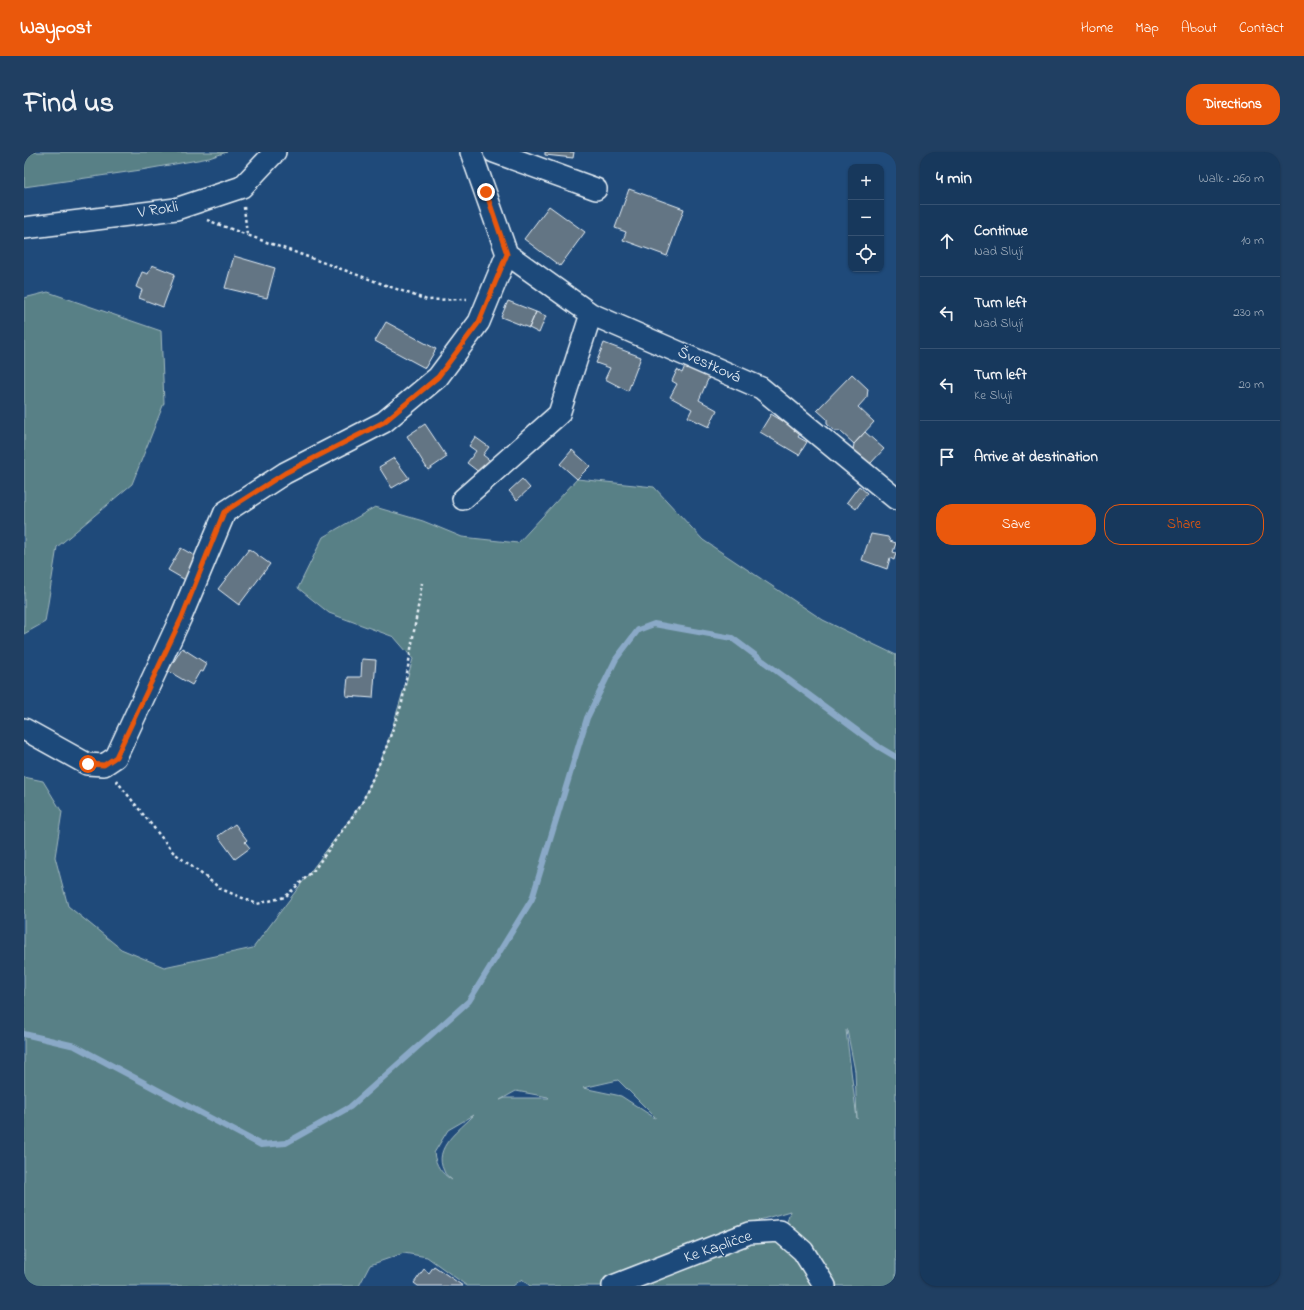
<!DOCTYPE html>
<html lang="en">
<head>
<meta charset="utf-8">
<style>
  body { margin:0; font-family:"Indie Flower",sans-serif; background:#203f62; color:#f1f3f6 }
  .controls { position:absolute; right:12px; top:12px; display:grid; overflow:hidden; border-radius:8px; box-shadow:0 1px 3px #0004 }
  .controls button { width:36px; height:36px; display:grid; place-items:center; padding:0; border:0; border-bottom:1px solid #365272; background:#17385c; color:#f1f3f6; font:20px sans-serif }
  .stop { position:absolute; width:12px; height:12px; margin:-9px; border:3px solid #ea580c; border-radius:50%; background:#fff }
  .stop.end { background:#ea580c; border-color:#fff; box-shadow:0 1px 4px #0008 }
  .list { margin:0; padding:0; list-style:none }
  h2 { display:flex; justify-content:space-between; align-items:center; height:52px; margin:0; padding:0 16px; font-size:17px }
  h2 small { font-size:13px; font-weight:400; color:#9eacbb }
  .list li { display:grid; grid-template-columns:26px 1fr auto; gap:12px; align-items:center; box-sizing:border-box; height:72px; padding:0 16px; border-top:1px solid #365272 }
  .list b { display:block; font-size:15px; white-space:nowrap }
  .list p { margin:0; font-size:13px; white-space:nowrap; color:#9eacbb }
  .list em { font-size:13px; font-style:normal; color:#9eacbb }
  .actions { display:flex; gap:8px; padding:12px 16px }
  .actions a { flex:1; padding:9px 0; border:1px solid #ea580c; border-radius:16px; text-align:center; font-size:14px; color:#ea580c }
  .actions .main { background:#ea580c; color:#fff }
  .icon { flex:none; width:22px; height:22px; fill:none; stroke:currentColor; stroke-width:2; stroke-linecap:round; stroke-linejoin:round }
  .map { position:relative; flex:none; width:872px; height:1134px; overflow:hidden; border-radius:16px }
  header { display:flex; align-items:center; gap:24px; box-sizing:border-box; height:56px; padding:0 20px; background:#ea580c; color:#fff }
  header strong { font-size:19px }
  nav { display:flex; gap:22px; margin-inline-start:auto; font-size:14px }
  .intro { display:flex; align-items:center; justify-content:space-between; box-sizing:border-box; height:96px; padding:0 24px }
  h1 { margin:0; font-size:28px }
  .button { padding:10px 18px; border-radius:16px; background:#ea580c; color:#fff; font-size:14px; font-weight:700 }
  main { display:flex; gap:24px; padding:0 24px }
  aside { flex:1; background:#17385c; border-radius:16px; box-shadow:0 1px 3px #0004 }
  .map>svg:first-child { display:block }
</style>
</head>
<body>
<header>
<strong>Waypost</strong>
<nav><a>Home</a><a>Map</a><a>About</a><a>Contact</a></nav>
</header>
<div class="intro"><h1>Find us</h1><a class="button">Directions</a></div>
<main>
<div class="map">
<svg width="872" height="1134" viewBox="0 0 872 1134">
  <rect width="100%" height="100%" fill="#1f4a7a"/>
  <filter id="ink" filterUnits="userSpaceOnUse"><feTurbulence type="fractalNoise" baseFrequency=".025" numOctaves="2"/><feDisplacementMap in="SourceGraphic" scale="8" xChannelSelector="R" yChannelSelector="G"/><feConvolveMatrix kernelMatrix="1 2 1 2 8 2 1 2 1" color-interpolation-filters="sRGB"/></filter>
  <g filter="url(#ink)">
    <!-- green -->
    <path fill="#598086" stroke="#a0b8bf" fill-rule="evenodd" d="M 0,0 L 203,0 L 185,6 L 117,18 L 0,35 Z
      M 24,140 L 137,179 L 140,251 L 108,332 L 33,395 L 21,470 L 0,482 L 0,146 Z
      M 553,327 L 630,335 L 679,388 L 799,468 L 872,503 L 872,1134 L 608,1134 L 737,1082 L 758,1087 L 766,1059 L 729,1070 L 639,1105 L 578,1134 L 506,1134 L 498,1127 L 489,1134 L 443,1134 L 403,1105 L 380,1101 L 346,1113 L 335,1134 L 0,1134 L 0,625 L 19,629 L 38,660 L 31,705 L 44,754 L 97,797 L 140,815 L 229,796 L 338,651 L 362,596 L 389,507 L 370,485 L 305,461 L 274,436 L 299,385 L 351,355 L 399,369 L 438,385 L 494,391 ZM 823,878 L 831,919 L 833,967 L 822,878 ZM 594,928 L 631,965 L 631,966 L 597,944 L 559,936 ZM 492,939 L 524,945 L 525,946 L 481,946 L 476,948 ZM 450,963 C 436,978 408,995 420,1019 C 421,1023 425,1025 428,1028 C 417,1021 412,1014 410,1001 L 424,978 Z"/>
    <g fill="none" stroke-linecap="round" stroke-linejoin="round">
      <!-- stream -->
      <path stroke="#8aa9c7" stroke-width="6" d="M 0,882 L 51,894 L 237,993 L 262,991 L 326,955 L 445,849 L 508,747 L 563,566 L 592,507 L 614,478 L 630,472 L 708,486 L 855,595 L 872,605"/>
    </g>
    <!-- building -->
    <path fill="#647584" stroke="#e8f1f8" d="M 521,0 L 550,0 L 549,6 L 521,3 Z
      M 605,37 L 660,57 L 643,104 L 599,88 L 602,80 L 591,76 Z
      M 525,54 L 561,80 L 536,114 L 500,87 Z
      M 210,104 L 251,116 L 243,146 L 201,136 Z
      M 128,113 L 151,122 L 139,155 L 115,146 L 118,138 L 112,135 L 118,120 L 124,122 Z
      M 484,149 L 512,160 L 505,176 L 477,165 Z
      M 512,160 L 522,164 L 515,181 L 505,176 Z
      M 362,170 L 412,197 L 401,216 L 351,189 Z
      M 580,191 L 617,205 L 604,239 L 581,227 L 586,216 L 572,211 Z
      M 661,214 L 685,225 L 675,248 L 693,258 L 685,275 L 664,265 L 668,257 L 646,245 L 653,232 L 648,229 L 653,218 L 658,221 Z
      M 828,222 L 844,237 L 843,245 L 834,255 L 850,270 L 830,292 L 816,279 L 811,279 L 803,272 L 803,267 L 793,258 Z
      M 747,262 L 777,280 L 774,285 L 783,290 L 775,303 L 736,280 Z
      M 401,272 L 423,305 L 404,318 L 383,284 Z
      M 841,280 L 860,297 L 846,312 L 829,297 L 830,292 Z
      M 451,285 L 465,295 L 459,303 L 469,311 L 456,321 L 443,311 L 452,299 L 445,294 Z
      M 548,298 L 566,314 L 553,327 L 536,312 Z
      M 370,306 L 385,326 L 368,336 L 355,315 Z
      M 498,327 L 506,336 L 493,348 L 485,339 Z
      M 835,334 L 843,341 L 832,357 L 823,350 Z
      M 847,382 L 864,385 L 866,389 L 872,391 L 869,400 L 872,401 L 870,408 L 866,406 L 863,417 L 838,408 Z
      M 157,396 L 176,407 L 163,429 L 144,418 Z
      M 225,397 L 246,412 L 215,453 L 194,437 Z
      M 158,496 L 183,512 L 179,520 L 176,519 L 168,533 L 144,519 Z
      M 338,507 L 352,508 L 349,546 L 322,544 L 324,525 L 337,525 Z
      M 211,672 L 223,688 L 221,690 L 226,696 L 211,707 L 194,684 Z
      M 410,1114 L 439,1134 L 394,1134 L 390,1131 L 400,1117 L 405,1121 Z"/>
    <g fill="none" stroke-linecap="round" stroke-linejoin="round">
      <defs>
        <path id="minor" d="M 447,0 L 483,102
          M 470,0 L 572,37
          M 0,76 L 152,57 L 218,35 L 251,0
          M 483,102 L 567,162 L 737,236 L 872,347
          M 439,347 L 535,262 L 567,162
          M 0,577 L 63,612 L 80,613 L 92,605 L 157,465 L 201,360 L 261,321 L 360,270 L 414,225 L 455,170 L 483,102
          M 589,1134 L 725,1081 L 756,1079 L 779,1099 L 801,1134"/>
      </defs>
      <!-- minor casing -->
      <use href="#minor" stroke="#e8f1f8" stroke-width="24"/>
      <!-- path -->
      <path stroke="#e8f1f8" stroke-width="2.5" stroke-dasharray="3 3" stroke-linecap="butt" d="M 220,55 L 223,83 L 403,148 L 443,147
        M 183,68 L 223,83
        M 92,628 L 149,700 L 197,737 L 233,752 L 261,745 L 290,718 L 338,651 L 362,596 L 378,551 L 398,431"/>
      <!-- minor -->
      <use href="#minor" stroke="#1f4a7a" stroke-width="21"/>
    </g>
  </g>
  <g fill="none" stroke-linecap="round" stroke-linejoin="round" filter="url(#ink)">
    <!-- route -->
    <path stroke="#ea580c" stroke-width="5" d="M 64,612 L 80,613 L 92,605 L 158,465 L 200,360 L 261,321 L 360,270 L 414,225 L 455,170 L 483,102 L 462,40"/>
  </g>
  <g text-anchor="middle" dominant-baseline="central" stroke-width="3" stroke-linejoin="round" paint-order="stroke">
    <!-- street labels -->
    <g font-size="16" fill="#e8f1f8" stroke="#1f4a7a">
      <text transform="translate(134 58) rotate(-9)">V Rokli</text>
      <text transform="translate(685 213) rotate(24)">Švestková</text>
      <text transform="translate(694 1095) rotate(-19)">Ke Kapličce</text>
    </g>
  </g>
</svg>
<div class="controls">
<button>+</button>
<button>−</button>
<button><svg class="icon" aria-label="locate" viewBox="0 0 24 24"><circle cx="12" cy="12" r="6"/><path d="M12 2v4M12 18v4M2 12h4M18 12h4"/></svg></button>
</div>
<div class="stop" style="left:64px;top:612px"></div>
<div class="stop end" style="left:462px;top:40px"></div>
</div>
<aside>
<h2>4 min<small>Walk · 260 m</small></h2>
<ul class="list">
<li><svg class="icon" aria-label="ahead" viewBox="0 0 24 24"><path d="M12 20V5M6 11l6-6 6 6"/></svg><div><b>Continue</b><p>Nad Slují</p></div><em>10 m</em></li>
<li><svg class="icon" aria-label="left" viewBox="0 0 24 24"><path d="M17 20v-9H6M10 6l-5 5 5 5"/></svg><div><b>Turn left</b><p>Nad Slují</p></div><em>230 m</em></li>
<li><svg class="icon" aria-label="left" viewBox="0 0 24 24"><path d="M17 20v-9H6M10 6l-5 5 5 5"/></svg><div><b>Turn left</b><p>Ke Sluji</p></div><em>20 m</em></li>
<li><svg class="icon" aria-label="arrive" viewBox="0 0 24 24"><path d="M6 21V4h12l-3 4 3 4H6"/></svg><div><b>Arrive at destination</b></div></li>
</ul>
<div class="actions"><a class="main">Save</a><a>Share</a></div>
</aside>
</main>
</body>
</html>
